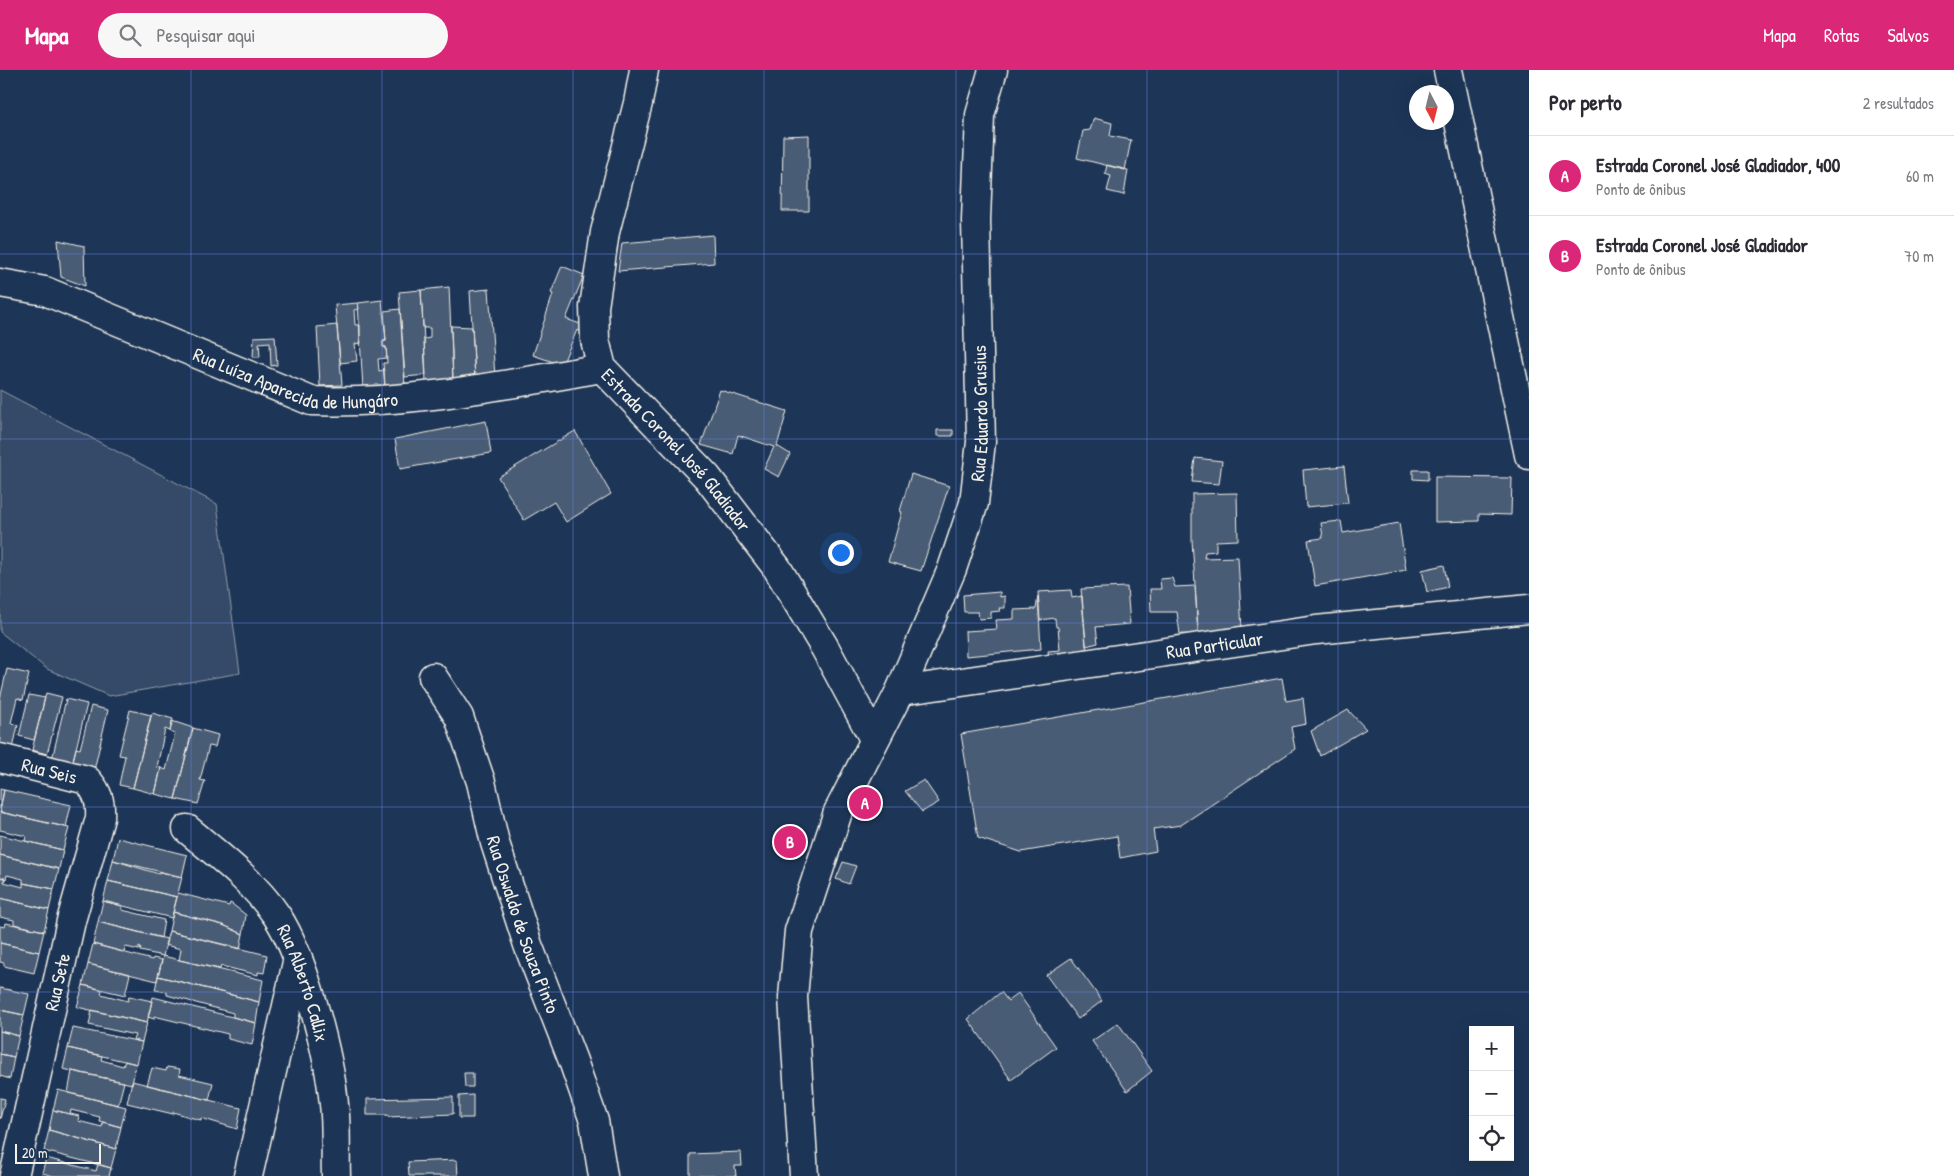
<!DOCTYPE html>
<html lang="pt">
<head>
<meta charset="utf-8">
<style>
  body { margin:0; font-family:"Patrick Hand",sans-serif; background:#f7f7f7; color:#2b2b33 }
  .controls { position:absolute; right:15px; bottom:15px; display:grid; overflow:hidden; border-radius:0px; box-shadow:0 5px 20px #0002 }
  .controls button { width:45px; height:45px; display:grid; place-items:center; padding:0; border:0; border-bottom:1px solid #e1e1e2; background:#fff; color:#2b2b33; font:25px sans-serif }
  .compass { position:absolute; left:1409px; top:15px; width:45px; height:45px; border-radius:50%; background:#fff; box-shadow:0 5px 20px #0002; rotate:173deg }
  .scale { position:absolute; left:15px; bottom:12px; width:86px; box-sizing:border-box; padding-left:5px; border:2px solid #f4f1e8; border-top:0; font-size:14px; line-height:18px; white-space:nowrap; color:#f4f1e8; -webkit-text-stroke:4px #1d3557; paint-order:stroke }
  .you { position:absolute; left:840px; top:482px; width:18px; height:18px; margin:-12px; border:4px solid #fff; border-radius:50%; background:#1a73e8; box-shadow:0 0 0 8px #1a73e833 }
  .badge { display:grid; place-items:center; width:32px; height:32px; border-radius:50%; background:#db2777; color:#fff; font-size:16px; font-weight:700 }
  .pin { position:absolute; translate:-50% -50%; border:2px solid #fff; box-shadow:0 1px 5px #0006 }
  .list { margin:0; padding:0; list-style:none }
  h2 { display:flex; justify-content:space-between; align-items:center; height:65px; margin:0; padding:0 20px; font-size:21px }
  h2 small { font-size:16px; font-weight:400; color:#7c7c81 }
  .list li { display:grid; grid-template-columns:32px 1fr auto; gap:15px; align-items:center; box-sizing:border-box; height:80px; padding:0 20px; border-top:1px solid #e1e1e2 }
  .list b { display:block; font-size:19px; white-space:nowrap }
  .list p { margin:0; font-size:16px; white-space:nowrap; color:#7c7c81 }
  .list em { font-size:16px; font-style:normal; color:#7c7c81 }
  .icon { flex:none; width:28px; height:28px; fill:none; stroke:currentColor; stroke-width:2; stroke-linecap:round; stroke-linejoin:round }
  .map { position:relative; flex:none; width:1529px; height:1106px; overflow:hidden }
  header { display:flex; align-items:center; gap:30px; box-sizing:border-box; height:70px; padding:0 25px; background:#db2777; color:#fff }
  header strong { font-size:24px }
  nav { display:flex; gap:28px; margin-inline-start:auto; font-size:18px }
  .search { width:350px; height:45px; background:#f7f7f7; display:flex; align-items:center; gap:12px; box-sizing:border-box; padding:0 18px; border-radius:28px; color:#7c7c81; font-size:19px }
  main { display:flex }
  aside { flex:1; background:#fff }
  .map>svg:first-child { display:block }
</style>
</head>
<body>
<header>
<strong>Mapa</strong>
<div class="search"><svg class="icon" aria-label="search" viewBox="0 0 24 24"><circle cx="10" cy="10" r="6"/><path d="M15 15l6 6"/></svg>Pesquisar aqui</div>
<nav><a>Mapa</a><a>Rotas</a><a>Salvos</a></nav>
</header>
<main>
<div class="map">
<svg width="1529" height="1106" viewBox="0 0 1529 1106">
  <rect width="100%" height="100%" fill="#1d3557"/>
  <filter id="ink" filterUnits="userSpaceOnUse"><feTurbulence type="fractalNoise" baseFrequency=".02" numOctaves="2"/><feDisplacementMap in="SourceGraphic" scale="10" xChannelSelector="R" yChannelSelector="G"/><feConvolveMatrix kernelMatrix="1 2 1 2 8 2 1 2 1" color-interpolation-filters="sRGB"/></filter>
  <g filter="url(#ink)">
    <!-- green -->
    <path fill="#354a67" stroke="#949ea8" d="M 0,320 L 217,434 L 240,603 L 109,626 L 47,599 L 0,562 Z"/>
    <!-- building -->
    <path fill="#485b74" stroke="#f4f1e8" d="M 1094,48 L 1112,53 L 1110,66 L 1131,70 L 1125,100 L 1077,88 L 1083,61 L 1090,60 Z
      M 809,65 L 809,141 L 782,141 L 783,66 Z
      M 1107,95 L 1128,100 L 1124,125 L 1107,121 L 1111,106 L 1105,104 Z
      M 713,165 L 714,193 L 618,201 L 622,173 Z
      M 58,170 L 84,176 L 85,216 L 61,207 Z
      M 562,196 L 584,205 L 566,249 L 589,257 L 588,264 L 577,260 L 562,295 L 533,285 L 553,224 L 551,223 Z
      M 449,217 L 453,310 L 426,313 L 424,269 L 430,268 L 430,258 L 423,258 L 421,220 Z
      M 489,219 L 495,307 L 475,308 L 470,221 Z
      M 421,220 L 426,305 L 405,307 L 399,222 Z
      M 382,230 L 386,271 L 383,271 L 383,277 L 386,277 L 387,288 L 378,289 L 379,301 L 384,300 L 385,316 L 363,319 L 358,233 Z
      M 358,233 L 359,239 L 354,240 L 355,255 L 360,255 L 360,268 L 361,273 L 355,274 L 357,291 L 340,293 L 335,235 Z
      M 400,239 L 405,316 L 385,318 L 383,293 L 387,293 L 386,277 L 383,277 L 383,271 L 386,271 L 384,241 Z
      M 337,255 L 342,315 L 320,316 L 317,257 Z
      M 451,256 L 472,257 L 475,308 L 453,310 Z
      M 275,266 L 277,295 L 271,296 L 270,272 L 259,273 L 260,287 L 253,287 L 254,267 Z
      M 720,320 L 787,341 L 777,376 L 790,384 L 779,407 L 764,399 L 774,377 L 738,365 L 733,384 L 701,375 Z
      M 486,351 L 491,383 L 400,399 L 395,369 Z
      M 937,360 L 953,360 L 953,366 L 937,366 Z
      M 575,361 L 611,424 L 566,452 L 554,432 L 524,450 L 498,407 Z
      M 1195,388 L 1222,391 L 1219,414 L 1192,412 Z
      M 1344,396 L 1348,433 L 1306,437 L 1303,400 Z
      M 1413,400 L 1428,400 L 1428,410 L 1413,409 Z
      M 911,404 L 949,416 L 921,501 L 888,492 L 902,442 L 900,441 Z
      M 1435,407 L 1512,408 L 1511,445 L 1479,444 L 1479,451 L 1435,452 Z
      M 1237,423 L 1238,470 L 1216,471 L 1216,481 L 1205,482 L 1204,488 L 1238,487 L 1242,561 L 1199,573 L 1192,470 L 1192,424 Z
      M 1341,451 L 1343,463 L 1399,453 L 1406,500 L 1315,516 L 1308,470 L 1323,468 L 1321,453 Z
      M 1444,495 L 1448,517 L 1427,522 L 1422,500 Z
      M 1172,508 L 1175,517 L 1195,516 L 1198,565 L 1180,564 L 1177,542 L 1151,542 L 1150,519 L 1161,519 L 1160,509 Z
      M 1127,517 L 1130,554 L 1096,557 L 1098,573 L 1086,576 L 1081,519 Z
      M 1071,520 L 1072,528 L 1082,526 L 1087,585 L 1049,590 L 1048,581 L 1060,580 L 1058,557 L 1056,557 L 1055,548 L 1040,550 L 1038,522 Z
      M 1000,522 L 1000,527 L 1005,526 L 1005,538 L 999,538 L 1000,541 L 991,542 L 991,548 L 979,549 L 978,542 L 964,542 L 963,525 Z
      M 1038,526 L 1041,579 L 966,586 L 965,561 L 997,559 L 996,550 L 1014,549 L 1014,540 L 1036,539 Z
      M 7,599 L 29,604 L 23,630 L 17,628 L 11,653 L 18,655 L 11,688 L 0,686 L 0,629 Z
      M 1282,608 L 1286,631 L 1303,628 L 1306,654 L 1291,657 L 1295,679 L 1181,755 L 1153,759 L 1156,781 L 1120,788 L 1117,766 L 1021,782 L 978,768 L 961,664 Z
      M 46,623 L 62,627 L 47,684 L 32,680 Z
      M 29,625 L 45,628 L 34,670 L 19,666 Z
      M 66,629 L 87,634 L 70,703 L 50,698 Z
      M 91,636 L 108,640 L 92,709 L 70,703 L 76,678 L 80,679 Z
      M 130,640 L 151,645 L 133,718 L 119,715 L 125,686 L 119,685 Z
      M 1348,640 L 1366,659 L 1320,686 L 1311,661 Z
      M 152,643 L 173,649 L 170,661 L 165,659 L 157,697 L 161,698 L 155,724 L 133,718 Z
      M 172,651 L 193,658 L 175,729 L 155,724 L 161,698 L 166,700 L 175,664 L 170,662 Z
      M 193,658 L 218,665 L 215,677 L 209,676 L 200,710 L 205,711 L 198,734 L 175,729 Z
      M 924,710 L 939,732 L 922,742 L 905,721 Z
      M 0,719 L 4,720 L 0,739 Z
      M 4,720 L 71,735 L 66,757 L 0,742 Z
      M 0,742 L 69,758 L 63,780 L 25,771 L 26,766 L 0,760 Z
      M 0,765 L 63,780 L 59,799 L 0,785 Z
      M 118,768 L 187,785 L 182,807 L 113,790 Z
      M 0,785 L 59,799 L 54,819 L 23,813 L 23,809 L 7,805 L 6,809 L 0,807 Z
      M 113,790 L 159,804 L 160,802 L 182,807 L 177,827 L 108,811 Z
      M 843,792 L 856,796 L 849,814 L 836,809 Z
      M 0,807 L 5,808 L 4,812 L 23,817 L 23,813 L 54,819 L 49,840 L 0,828 Z
      M 108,811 L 177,827 L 172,848 L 103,831 Z
      M 178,823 L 229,836 L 230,833 L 232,834 L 246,845 L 243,864 L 223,855 L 173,842 Z
      M 0,828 L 49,840 L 44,861 L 14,854 L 14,850 L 0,847 Z
      M 103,831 L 122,836 L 122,840 L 164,850 L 161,868 L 98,852 Z
      M 173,842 L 223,855 L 243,864 L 240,879 L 169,861 Z
      M 98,852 L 167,869 L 163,886 L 140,881 L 141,878 L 139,877 L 139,880 L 126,877 L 124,882 L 93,874 Z
      M 6,853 L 44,861 L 39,882 L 0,873 L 0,856 L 5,857 Z
      M 169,861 L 267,885 L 264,903 L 258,902 L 258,905 L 221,896 L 220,899 L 179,890 L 181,879 L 165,875 Z
      M 0,873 L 39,882 L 34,903 L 4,896 L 4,893 L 0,892 Z
      M 93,874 L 152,890 L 153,888 L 162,890 L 157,911 L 88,894 Z
      M 163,886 L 263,910 L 259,932 L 158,906 Z
      M 1071,888 L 1102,931 L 1078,949 L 1046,905 Z
      M 88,894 L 130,904 L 125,925 L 83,915 Z
      M 158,906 L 259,932 L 256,953 L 233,947 L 233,943 L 167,925 L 167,922 L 155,920 Z
      M 83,915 L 102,920 L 101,924 L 128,931 L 129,926 L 152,931 L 147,953 L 77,937 Z
      M 0,918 L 29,924 L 24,945 L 0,940 Z
      M 1001,922 L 1008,931 L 1018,923 L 1056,977 L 1011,1010 L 968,949 Z
      M 153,927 L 256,953 L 252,975 L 228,969 L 228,964 L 154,946 L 154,949 L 148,947 Z
      M 0,940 L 24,945 L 19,966 L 0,961 Z
      M 92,940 L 147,953 L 142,972 L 133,970 L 135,965 L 89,955 Z
      M 1118,953 L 1152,1001 L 1127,1021 L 1092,971 Z
      M 73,958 L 142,972 L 137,994 L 68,978 Z
      M 0,961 L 19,966 L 14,987 L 0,984 Z
      M 68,978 L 102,986 L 101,990 L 123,996 L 125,991 L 136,994 L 132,1014 L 63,999 Z
      M 0,984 L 14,987 L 10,1009 L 0,1006 Z
      M 167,997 L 180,999 L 179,1005 L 213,1013 L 209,1030 L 147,1015 L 152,998 L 166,1001 Z
      M 72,1001 L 124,1012 L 118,1035 L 68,1023 Z
      M 464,1003 L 473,1003 L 473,1017 L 465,1017 Z
      M 132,1011 L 241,1038 L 237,1059 L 201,1048 L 201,1050 L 193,1048 L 173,1042 L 173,1044 L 127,1033 Z
      M 58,1020 L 126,1037 L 121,1057 L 99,1051 L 100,1047 L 71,1040 L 70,1044 L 53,1040 Z
      M 473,1025 L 473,1048 L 459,1048 L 459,1026 Z
      M 453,1027 L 453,1044 L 388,1047 L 388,1045 L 367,1045 L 367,1029 Z
      M 0,1028 L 5,1029 L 0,1049 Z
      M 53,1040 L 79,1046 L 78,1051 L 102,1057 L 103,1052 L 121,1057 L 116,1079 L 49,1060 Z
      M 49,1060 L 116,1079 L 111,1098 L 44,1081 Z
      M 741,1082 L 742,1096 L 735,1096 L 736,1106 L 690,1106 L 690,1084 Z
      M 46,1088 L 96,1101 L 98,1094 L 111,1098 L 109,1106 L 54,1106 L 42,1103 Z
      M 457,1090 L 458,1106 L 409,1106 L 408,1092 Z"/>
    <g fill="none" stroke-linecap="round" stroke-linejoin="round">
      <defs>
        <g id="minor">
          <path id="s1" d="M 644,0 L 638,33 L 605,162 L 594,237 L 595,270 L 602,298 L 707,407 L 777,498 L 825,578 L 874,669"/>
          <path d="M 1448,0 L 1529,385"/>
          <path id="s2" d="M 0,213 L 45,221 L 311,331 C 406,335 509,314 602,298"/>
          <path id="s3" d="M 433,607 L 459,647 L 481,712 L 495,773 L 528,875 L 573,991 L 594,1051 L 603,1106"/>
          <path id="s4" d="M 900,621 L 1316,560 L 1529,539"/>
          <path id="s5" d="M 0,688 L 87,710 C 98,722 101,732 100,748 L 71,851 L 14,1106"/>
          <path id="s6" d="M 187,759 C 218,785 254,812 277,846 C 304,887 329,984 334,1034 C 337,1057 335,1082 336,1106"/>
          <path d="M 248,1106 L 298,888"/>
          <path id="s7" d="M 804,1106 L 793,927 L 799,861 L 838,742 L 900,621 L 952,499 L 974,433 L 981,372 L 976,150 L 980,45 L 993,0"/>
        </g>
      </defs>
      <!-- minor casing -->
      <use href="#minor" stroke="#f4f1e8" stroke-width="31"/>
      <!-- minor -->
      <use href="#minor" stroke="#1d3557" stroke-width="28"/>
    </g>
  </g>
  <!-- grid -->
  <path fill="none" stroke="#5e7fdd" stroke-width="1" stroke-opacity="0.55" d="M 191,0 L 191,1106M 382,0 L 382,1106M 573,0 L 573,1106M 764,0 L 764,1106M 956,0 L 956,1106M 1147,0 L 1147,1106M 1338,0 L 1338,1106M 0,184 L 1529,184M 0,369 L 1529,369M 0,553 L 1529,553M 0,737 L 1529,737M 0,922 L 1529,922"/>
  <g text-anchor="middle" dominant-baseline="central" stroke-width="5" stroke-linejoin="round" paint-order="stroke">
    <!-- street labels -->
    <g font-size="19" fill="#f4f1e8" stroke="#1d3557">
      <text stroke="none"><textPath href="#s2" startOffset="314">Rua Luíza Aparecida de Hungáro</textPath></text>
      <text stroke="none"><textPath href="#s7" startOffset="799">Rua Eduardo Grusius</textPath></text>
      <text stroke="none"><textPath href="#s1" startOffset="415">Estrada Coronel José Gladiador</textPath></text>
      <text stroke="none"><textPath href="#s4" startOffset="318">Rua Particular</textPath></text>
      <text stroke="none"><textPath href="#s5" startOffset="51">Rua Seis</textPath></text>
      <text stroke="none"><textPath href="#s3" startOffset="265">Rua Oswaldo de Souza Pinto</textPath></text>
      <text transform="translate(57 912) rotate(-77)">Rua Sete</text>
      <text stroke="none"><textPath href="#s6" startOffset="198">Rua Alberto Callix</textPath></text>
    </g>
  </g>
</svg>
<div class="controls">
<button>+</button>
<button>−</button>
<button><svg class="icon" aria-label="locate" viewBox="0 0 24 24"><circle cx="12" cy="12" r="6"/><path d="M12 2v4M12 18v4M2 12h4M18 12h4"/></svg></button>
</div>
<svg class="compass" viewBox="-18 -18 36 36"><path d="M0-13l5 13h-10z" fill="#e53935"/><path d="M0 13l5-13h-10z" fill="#7c7c81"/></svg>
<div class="scale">20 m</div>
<div class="you"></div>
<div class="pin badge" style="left:865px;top:733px">A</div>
<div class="pin badge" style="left:790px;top:772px">B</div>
</div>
<aside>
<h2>Por perto<small>2 resultados</small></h2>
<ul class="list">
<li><span class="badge">A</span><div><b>Estrada Coronel José Gladiador, 400</b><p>Ponto de ônibus</p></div><em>60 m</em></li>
<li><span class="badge">B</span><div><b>Estrada Coronel José Gladiador</b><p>Ponto de ônibus</p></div><em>70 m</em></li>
</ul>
</aside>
</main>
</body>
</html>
